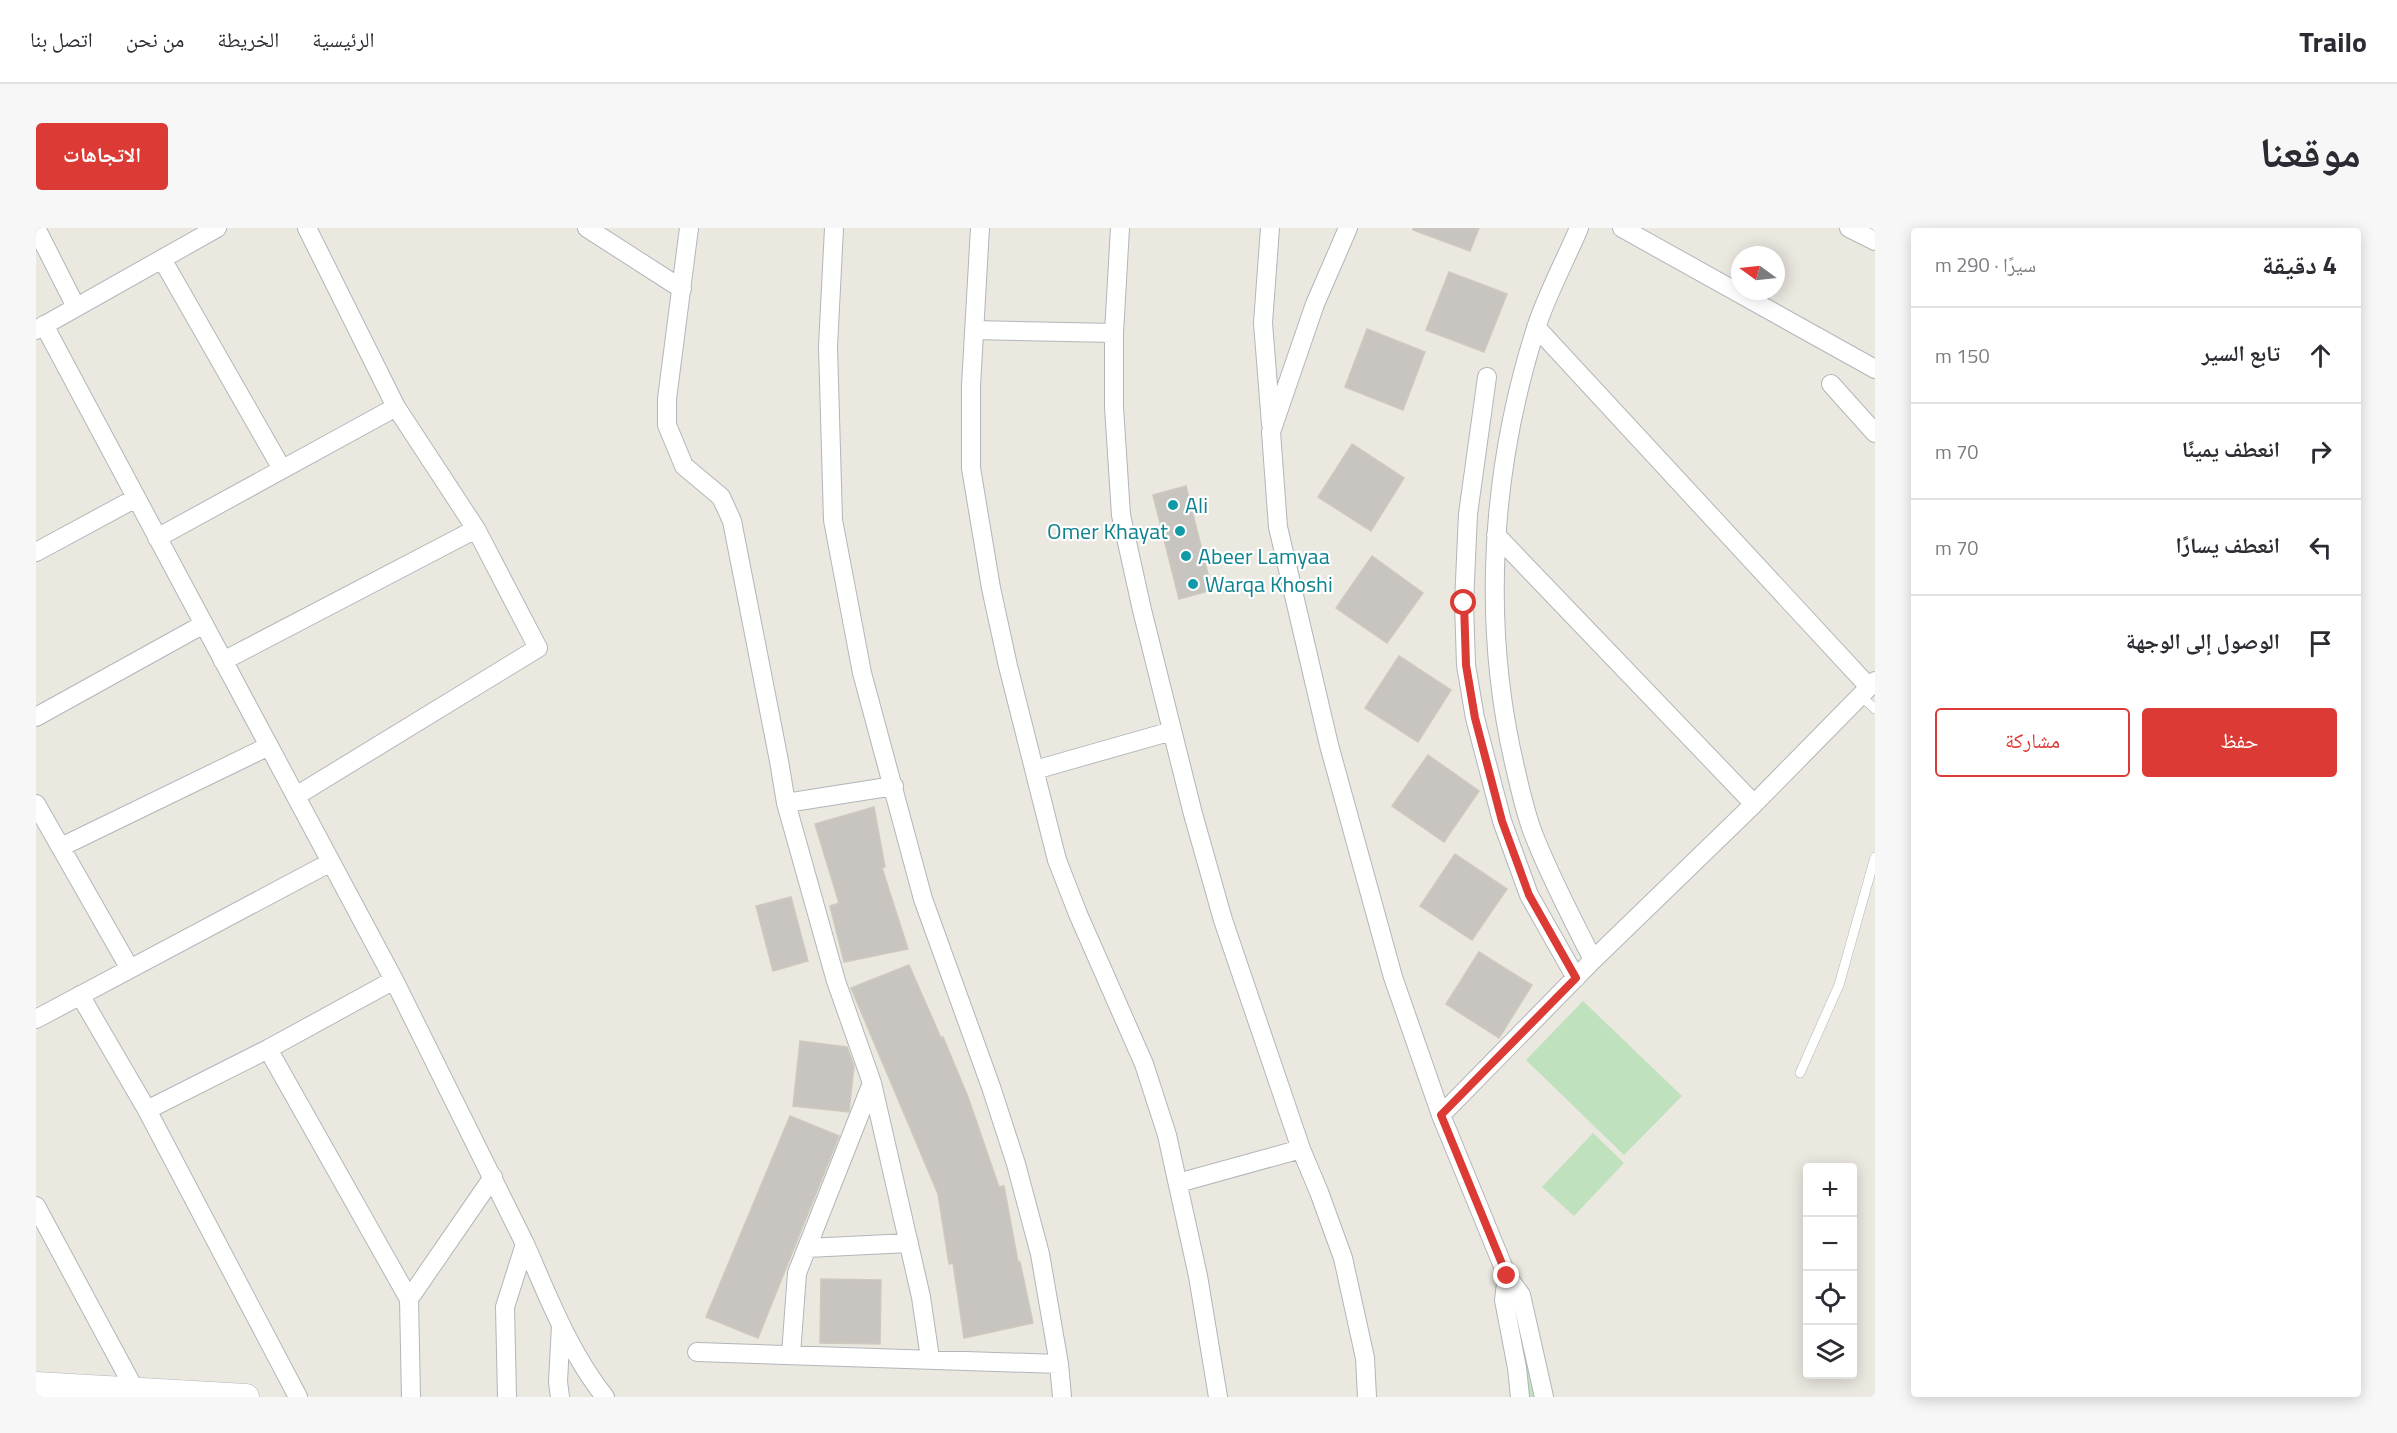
<!DOCTYPE html>
<html lang="ar">
<head>
<meta charset="utf-8">
<style>
  body { margin:0; font-family:"Titillium Web","Noto Naskh Arabic",sans-serif; background:#f7f7f7; color:#2b2b33; direction:rtl }
  .controls { position:absolute; right:18px; bottom:18px; display:grid; overflow:hidden; border-radius:6px; box-shadow:0 3px 15px #0003 }
  .controls button { width:54px; height:54px; display:grid; place-items:center; padding:0; border:0; border-bottom:2px solid #e1e1e2; background:#fff; color:#2b2b33; font:30px sans-serif }
  .compass { position:absolute; left:1695px; top:18px; width:54px; height:54px; border-radius:50%; background:#fff; box-shadow:0 3px 15px #0003; rotate:285deg }
  .stop { position:absolute; width:18px; height:18px; margin:-14px; border:4px solid #db3a35; border-radius:50%; background:#fff }
  .stop.end { background:#db3a35; border-color:#fff; box-shadow:0 2px 6px #0008 }
  .list { margin:0; padding:0; list-style:none }
  h2 { display:flex; justify-content:space-between; align-items:center; height:78px; margin:0; padding:0 24px; font-size:26px }
  h2 small { font-size:20px; font-weight:400; color:#7c7c81 }
  .list li { display:grid; grid-template-columns:39px 1fr auto; gap:18px; align-items:center; box-sizing:border-box; height:96px; padding:0 24px; border-top:2px solid #e1e1e2 }
  .list b { display:block; font-size:22px; white-space:nowrap }
  .list em { font-size:20px; font-style:normal; color:#7c7c81 }
  .actions { display:flex; gap:12px; padding:18px 24px }
  .actions a { flex:1; padding:14px 0; border:2px solid #db3a35; border-radius:6px; text-align:center; font-size:21px; color:#db3a35 }
  .actions .main { background:#db3a35; color:#fff }
  .icon { flex:none; width:33px; height:33px; fill:none; stroke:currentColor; stroke-width:2; stroke-linecap:round; stroke-linejoin:round }
  .map { position:relative; flex:none; width:1839px; height:1169px; overflow:hidden; direction:ltr; border-radius:6px }
  header { display:flex; align-items:center; gap:36px; box-sizing:border-box; height:84px; padding:0 30px; background:#fff; border-bottom:2px solid #e1e1e2 }
  header strong { font-size:28px }
  nav { display:flex; gap:33px; margin-inline-start:auto; font-size:21px }
  .intro { display:flex; align-items:center; justify-content:space-between; box-sizing:border-box; height:144px; padding:0 36px }
  h1 { margin:0; font-size:42px }
  .button { padding:15px 27px; border-radius:6px; background:#db3a35; color:#fff; font-size:21px; font-weight:700 }
  main { display:flex; gap:36px; padding:0 36px }
  aside { flex:1; background:#fff; border-radius:6px; box-shadow:0 3px 15px #0003 }
  .map>svg:first-child { display:block }
</style>
</head>
<body>
<header>
<strong>Trailo</strong>
<nav><a>الرئيسية</a><a>الخريطة</a><a>من نحن</a><a>اتصل بنا</a></nav>
</header>
<div class="intro"><h1>موقعنا</h1><a class="button">الاتجاهات</a></div>
<main>
<aside>
<h2>4 دقيقة<small>سيرًا · 290 m</small></h2>
<ul class="list">
<li><svg class="icon" aria-label="ahead" viewBox="0 0 24 24"><path d="M12 20V5M6 11l6-6 6 6"/></svg><div><b>تابع السير</b></div><em>150 m</em></li>
<li><svg class="icon" aria-label="right" viewBox="0 0 24 24"><path d="M7 20v-9h11M14 6l5 5-5 5"/></svg><div><b>انعطف يمينًا</b></div><em>70 m</em></li>
<li><svg class="icon" aria-label="left" viewBox="0 0 24 24"><path d="M17 20v-9H6M10 6l-5 5 5 5"/></svg><div><b>انعطف يسارًا</b></div><em>70 m</em></li>
<li><svg class="icon" aria-label="arrive" viewBox="0 0 24 24"><path d="M6 21V4h12l-3 4 3 4H6"/></svg><div><b>الوصول إلى الوجهة</b></div></li>
</ul>
<div class="actions"><a class="main">حفظ</a><a>مشاركة</a></div>
</aside>
<div class="map">
<svg width="1839" height="1169" viewBox="0 0 1839 1169">
  <rect width="100%" height="100%" fill="#eae8df"/>
  <!-- green -->
  <path fill="#bfe1bd" d="M 1547,773 L 1646,868 L 1588,927 L 1490,832 Z
    M 1557,905 L 1588,935 L 1538,988 L 1506,959 Z
    M 1483,1094 L 1499,1169 L 1493,1169 Z"/>
  <!-- building -->
  <path fill="#c8c4bf" stroke="#cec9be" stroke-width="1.5" d="M 1377,0 L 1443,0 L 1434,23 L 1377,2 Z
    M 1413,44 L 1471,66 L 1448,124 L 1390,102 Z
    M 1331,101 L 1389,124 L 1367,182 L 1309,159 Z
    M 1316,216 L 1368,250 L 1335,303 L 1282,269 Z
    M 1150,258 L 1176,362 L 1143,371 L 1117,267 Z
    M 1336,328 L 1387,365 L 1351,415 L 1300,380 Z
    M 1363,428 L 1415,462 L 1382,514 L 1329,480 Z
    M 1392,527 L 1443,563 L 1408,614 L 1356,578 Z
    M 838,579 L 849,639 L 846,640 L 872,721 L 808,734 L 794,678 L 803,675 L 779,596 Z
    M 1419,626 L 1471,661 L 1436,712 L 1384,678 Z
    M 755,669 L 772,733 L 737,743 L 720,678 Z
    M 1443,724 L 1496,757 L 1463,810 L 1410,776 Z
    M 873,737 L 905,810 L 907,809 L 932,869 L 963,959 L 968,958 L 982,1034 L 984,1034 L 997,1095 L 928,1110 L 917,1035 L 913,1036 L 902,966 L 815,760 Z
    M 764,813 L 811,819 L 818,838 L 813,884 L 757,878 Z
    M 754,888 L 803,908 L 722,1110 L 670,1089 Z
    M 785,1051 L 845,1052 L 844,1116 L 784,1115 Z"/>
  <g fill="none" stroke-linecap="round" stroke-linejoin="round">
    <defs>
      <path id="lane" d="M 1825,468 L 1839,481
        M 1764,845 L 1803,757 L 1839,629"/>
      <path id="street" d="M 0,0 L 40,79
        M 551,0 L 646,61
        M 653,0 L 631,171 L 631,197 L 648,238 L 685,269 L 696,293 L 743,533 L 750,575 L 800,753 L 836,855 L 885,1069 L 894,1130
        M 798,0 L 792,119 L 797,292 L 826,445 L 887,671 L 955,859 L 980,936 L 1004,1026 L 1023,1136 L 1026,1169
        M 944,0 L 935,158 L 935,240 L 955,360 L 972,438 L 1021,632 L 1042,686 L 1108,836 L 1131,907 L 1162,1048 L 1182,1169
        M 1084,0 L 1078,105 L 1078,179 L 1085,287 L 1106,382 L 1157,586 L 1187,692 L 1265,921 L 1283,964 L 1307,1030 L 1329,1130 L 1331,1169
        M 1234,0 L 1227,95 L 1235,196
        M 1312,0 L 1279,76 L 1235,204 L 1242,299 L 1293,517 L 1357,749 L 1405,887 L 1471,1048 L 1485,1067 L 1508,1169
        M 1543,0 C 1529,33 1511,66 1500,100 C 1455,241 1445,395 1479,539 C 1484,561 1489,584 1497,605 C 1514,649 1536,690 1557,732
        M 1586,0 L 1839,141
        M 1813,0 L 1839,13
        M 126,31 L 246,241
        M 8,97 L 358,752 L 489,1016 L 469,1079 L 471,1169
        M 1500,99 L 1833,459
        M 0,102 L 181,0
        M 938,102 L 1078,105
        M 1451,149 L 1432,286 L 1428,375 L 1430,437 L 1439,490 L 1466,593 L 1493,667 L 1540,750
        M 1795,156 L 1839,205
        M 1460,307 L 1718,576
        M 121,310 L 360,179
        M 0,324 L 100,270
        M 187,433 L 440,301
        M 0,489 L 168,396
        M 999,542 L 1136,503
        M 260,568 L 502,420 L 440,301 L 360,179 L 271,0
        M 750,575 L 858,558
        M 0,576 L 94,741
        M 25,619 L 233,518
        M 44,767 L 111,882 L 262,1169
        M 0,791 L 295,634
        M 232,821 L 373,1071
        M 111,882 L 232,821 L 358,752
        M 1405,887 L 1557,732 L 1718,576 L 1839,453
        M 1142,955 L 1265,921
        M 0,978 L 99,1162
        M 489,1016 C 512,1068 533,1124 569,1169
        M 771,1020 L 873,1015
        M 1471,1048 L 1468,1072 L 1481,1140 L 1484,1169
        M 661,1124 L 1023,1136
        M 755,1126 L 761,1045 L 836,855
        M 375,1169 L 373,1071 L 457,949
        M 524,1169 L 522,1154 L 525,1097"/>
      <path id="secondary" d="M 0,1157 L 210,1169"/>
    </defs>
    <!-- lane casing -->
    <use href="#lane" stroke="#b2b6ba" stroke-width="10"/>
    <!-- street casing -->
    <use href="#street" stroke="#b2b6ba" stroke-width="20"/>
    <!-- secondary casing -->
    <use href="#secondary" stroke="#b3b7bc" stroke-width="27"/>
    <!-- lane -->
    <use href="#lane" stroke="#fff" stroke-width="9"/>
    <!-- street -->
    <use href="#street" stroke="#fff" stroke-width="18"/>
    <!-- secondary -->
    <use href="#secondary" stroke="#fff" stroke-width="26"/>
  </g>
  <g fill="none" stroke-linecap="round" stroke-linejoin="round">
    <!-- route -->
    <path stroke="#db3a35" stroke-width="8" d="M 1428,375 L 1430,437 L 1439,490 L 1466,593 L 1493,667 L 1540,750 L 1405,887 L 1471,1048"/>
  </g>
  <!-- markers -->
  <g fill="#0f9aa8" stroke="#fff" stroke-width="2">
    <circle cx="1137" cy="277" r="6"/>
    <circle cx="1144" cy="303" r="6"/>
    <circle cx="1150" cy="328" r="6"/>
    <circle cx="1157" cy="356" r="6"/>
  </g>
  <g text-anchor="middle" dominant-baseline="central" stroke-width="4.5" stroke-linejoin="round" paint-order="stroke">
    <!-- culture labels -->
    <g font-size="22" fill="#0d838f" stroke="#fff" text-anchor="start">
      <text x="1149" y="277">Ali</text>
      <text x="1132" y="303" text-anchor="end">Omer Khayat</text>
      <text x="1162" y="328">Abeer Lamyaa</text>
      <text x="1169" y="356">Warqa Khoshi</text>
    </g>
  </g>
</svg>
<div class="controls">
<button>+</button>
<button>−</button>
<button><svg class="icon" aria-label="locate" viewBox="0 0 24 24"><circle cx="12" cy="12" r="6"/><path d="M12 2v4M12 18v4M2 12h4M18 12h4"/></svg></button>
<button><svg class="icon" aria-label="layers" viewBox="0 0 24 24"><path d="M12 4l9 5-9 5-9-5zM3 14l9 5 9-5"/></svg></button>
</div>
<svg class="compass" viewBox="-18 -18 36 36"><path d="M0-13l5 13h-10z" fill="#e53935"/><path d="M0 13l5-13h-10z" fill="#7c7c81"/></svg>
<div class="stop" style="left:1428px;top:375px"></div>
<div class="stop end" style="left:1471px;top:1048px"></div>
</div>
</main>
</body>
</html>
